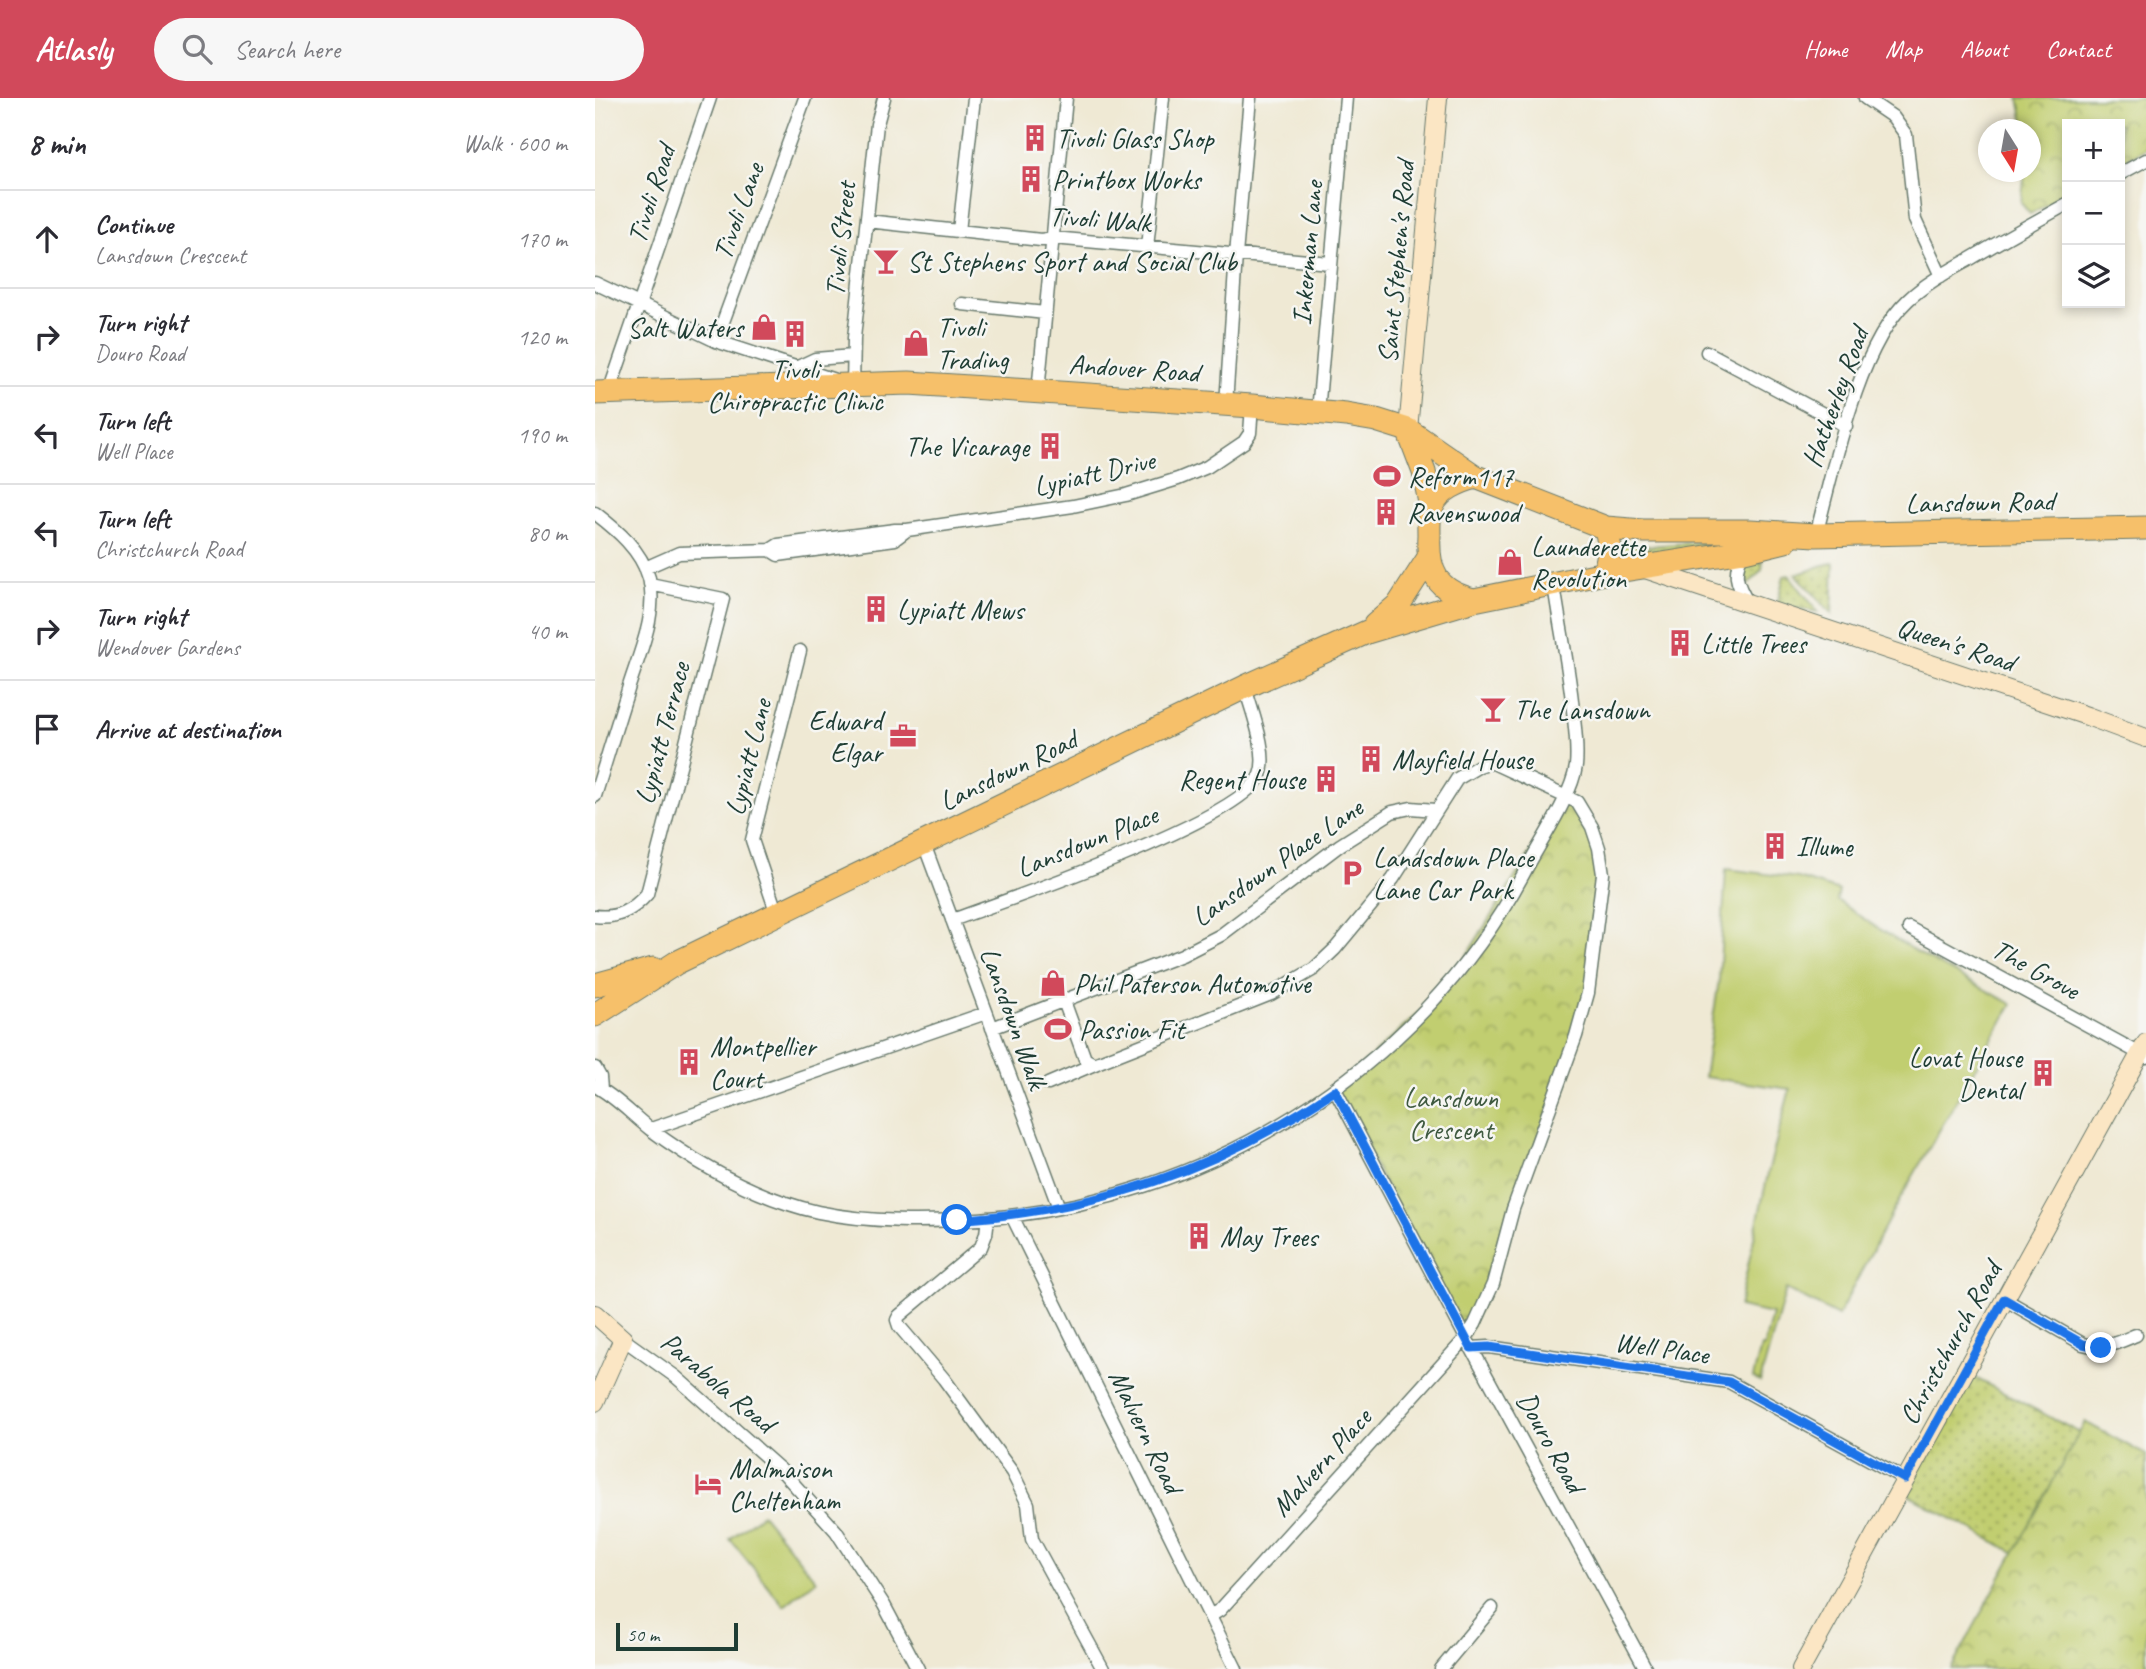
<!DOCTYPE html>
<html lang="en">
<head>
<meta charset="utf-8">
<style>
  body { margin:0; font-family:Caveat,sans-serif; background:#f7f7f7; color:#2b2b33 }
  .controls { position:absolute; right:21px; top:21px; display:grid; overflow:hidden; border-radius:0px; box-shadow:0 4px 10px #0003 }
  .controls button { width:63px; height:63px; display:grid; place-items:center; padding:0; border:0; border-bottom:2px solid #e1e1e2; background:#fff; color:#2b2b33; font:35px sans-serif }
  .compass { position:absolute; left:1383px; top:21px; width:63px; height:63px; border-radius:50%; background:#fff; box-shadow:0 4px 10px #0003; rotate:169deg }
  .scale { position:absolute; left:21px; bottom:18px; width:122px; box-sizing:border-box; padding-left:7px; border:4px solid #1f3d34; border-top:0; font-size:19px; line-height:24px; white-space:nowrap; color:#1f3d34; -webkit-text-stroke:5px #f6f6f2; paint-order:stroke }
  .stop { position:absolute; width:21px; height:21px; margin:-16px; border:5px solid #1a73e8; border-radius:50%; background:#fff }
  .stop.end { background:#1a73e8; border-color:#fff; box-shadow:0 2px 7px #0008 }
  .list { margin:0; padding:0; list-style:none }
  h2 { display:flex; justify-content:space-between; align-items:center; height:91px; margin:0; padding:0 28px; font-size:30px }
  h2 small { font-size:23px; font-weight:400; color:#7c7c81 }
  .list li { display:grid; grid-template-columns:46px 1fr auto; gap:21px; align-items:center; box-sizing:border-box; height:98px; padding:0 28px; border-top:2px solid #e1e1e2 }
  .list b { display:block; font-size:26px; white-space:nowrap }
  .list p { margin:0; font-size:23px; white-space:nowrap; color:#7c7c81 }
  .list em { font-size:23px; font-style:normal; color:#7c7c81 }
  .icon { flex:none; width:38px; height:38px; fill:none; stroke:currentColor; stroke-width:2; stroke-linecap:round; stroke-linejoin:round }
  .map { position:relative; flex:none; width:1551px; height:1571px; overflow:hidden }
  header { display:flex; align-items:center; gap:42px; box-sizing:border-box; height:98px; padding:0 35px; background:#d1495b; color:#fff }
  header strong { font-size:33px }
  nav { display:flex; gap:38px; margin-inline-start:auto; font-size:24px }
  .search { width:490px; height:63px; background:#f7f7f7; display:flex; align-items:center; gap:18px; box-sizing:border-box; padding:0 24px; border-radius:38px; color:#7c7c81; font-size:26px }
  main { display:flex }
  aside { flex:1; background:#fff }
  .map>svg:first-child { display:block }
</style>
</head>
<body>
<header>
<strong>Atlasly</strong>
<div class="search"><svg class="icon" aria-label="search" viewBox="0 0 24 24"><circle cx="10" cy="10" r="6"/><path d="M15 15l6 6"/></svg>Search here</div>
<nav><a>Home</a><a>Map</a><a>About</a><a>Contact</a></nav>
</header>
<main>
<aside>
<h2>8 min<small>Walk · 600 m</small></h2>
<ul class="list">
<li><svg class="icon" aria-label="ahead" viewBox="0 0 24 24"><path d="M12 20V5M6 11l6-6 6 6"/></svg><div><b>Continue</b><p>Lansdown Crescent</p></div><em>170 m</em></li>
<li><svg class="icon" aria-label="right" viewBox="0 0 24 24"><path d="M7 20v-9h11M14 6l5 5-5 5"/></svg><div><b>Turn right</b><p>Douro Road</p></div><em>120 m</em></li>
<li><svg class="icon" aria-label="left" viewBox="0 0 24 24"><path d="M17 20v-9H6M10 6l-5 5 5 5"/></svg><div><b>Turn left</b><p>Well Place</p></div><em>190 m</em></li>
<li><svg class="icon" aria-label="left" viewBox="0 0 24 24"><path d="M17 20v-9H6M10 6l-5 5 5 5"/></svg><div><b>Turn left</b><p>Christchurch Road</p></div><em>80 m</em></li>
<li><svg class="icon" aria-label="right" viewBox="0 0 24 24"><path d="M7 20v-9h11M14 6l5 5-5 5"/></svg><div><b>Turn right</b><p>Wendover Gardens</p></div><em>40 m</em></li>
<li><svg class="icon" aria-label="arrive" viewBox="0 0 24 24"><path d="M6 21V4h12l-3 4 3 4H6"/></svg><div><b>Arrive at destination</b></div></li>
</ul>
</aside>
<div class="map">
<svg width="1551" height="1571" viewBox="0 0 1551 1571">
  <defs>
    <pattern id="grass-dots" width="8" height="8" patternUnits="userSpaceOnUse" patternTransform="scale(1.75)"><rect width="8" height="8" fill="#c1ce70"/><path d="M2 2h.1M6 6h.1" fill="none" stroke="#9ca85d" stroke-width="1.8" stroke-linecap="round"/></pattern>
    <pattern id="park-crowns" width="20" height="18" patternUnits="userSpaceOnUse" patternTransform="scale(1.75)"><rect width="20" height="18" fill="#c1ce70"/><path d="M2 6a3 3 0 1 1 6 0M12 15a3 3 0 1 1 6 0" fill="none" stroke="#9ca85d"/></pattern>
  </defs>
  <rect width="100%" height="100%" fill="#f6f6f2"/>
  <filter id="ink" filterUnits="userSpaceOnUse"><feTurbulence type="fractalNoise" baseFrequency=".0143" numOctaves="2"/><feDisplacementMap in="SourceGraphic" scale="14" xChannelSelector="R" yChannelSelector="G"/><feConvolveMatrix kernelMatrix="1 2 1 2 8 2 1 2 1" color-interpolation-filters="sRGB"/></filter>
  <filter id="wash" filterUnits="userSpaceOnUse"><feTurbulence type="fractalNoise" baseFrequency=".00686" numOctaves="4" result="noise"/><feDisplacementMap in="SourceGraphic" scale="28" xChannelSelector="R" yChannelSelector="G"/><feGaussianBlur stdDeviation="1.57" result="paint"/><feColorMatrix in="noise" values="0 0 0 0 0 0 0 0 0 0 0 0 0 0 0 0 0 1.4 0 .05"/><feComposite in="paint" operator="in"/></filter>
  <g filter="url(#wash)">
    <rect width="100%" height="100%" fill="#efe9d4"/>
    <!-- grass -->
    <path fill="url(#grass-dots)" stroke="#708652" stroke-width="2" d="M 1148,441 L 1149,448 L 1015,463 L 1016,446 L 1055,448 Z
      M 1168,463 L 1167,472 L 1154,486 C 1146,478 1146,475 1150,466 Z
      M 1239,465 L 1237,516 L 1201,476 C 1215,474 1225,466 1239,465 Z
      M 1194,477 L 1223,514 L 1182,506 L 1189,478 Z
      M 1369,1274 L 1485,1335 L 1420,1455 L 1304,1392 Z"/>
    <!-- park -->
    <path fill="url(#park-crowns)" stroke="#708652" stroke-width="2" d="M 1424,0 L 1551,0 L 1551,50 L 1525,65 L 1525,26 L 1472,26 L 1472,95 L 1435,116 L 1426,105 L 1430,74 L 1436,74 L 1436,32 L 1430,31 Z
      M 970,699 L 982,704 L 1004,750 L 993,895 L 908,1154 L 871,1240 L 740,992 L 852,889 Z
      M 1490,1324 L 1551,1357 L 1551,1571 L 1356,1571 Z"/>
    <!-- pitch -->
    <path fill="#c1ce70" stroke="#708652" stroke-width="2" d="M 1131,771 L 1203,780 L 1244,793 L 1242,802 C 1297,843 1357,874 1417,906 L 1298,1113 L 1243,1218 L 1191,1191 L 1165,1284 L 1158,1280 L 1166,1249 L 1169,1249 L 1177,1216 L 1144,1209 L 1174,1071 L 1195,991 L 1109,979 L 1124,882 Z
      M 167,1416 L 221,1482 L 189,1508 L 135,1441 Z"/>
  </g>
  <g filter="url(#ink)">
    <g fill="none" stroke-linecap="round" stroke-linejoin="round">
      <defs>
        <path id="street" d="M 1270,0 L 1298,19 L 1311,37 L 1320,122 L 1346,178
          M 1525,76 L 1551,62
          M 272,123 L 446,142 L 458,140 L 735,165
          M 364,133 L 379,0
          M 552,149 L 568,0
          M 0,185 L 121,243 L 258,288 L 259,240 L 282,26 L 289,0
          M 367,206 L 450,215
          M 121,243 L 210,0
          M 1112,254 L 1251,328
          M 203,269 L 220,261 L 258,258
          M 14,294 L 115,0
          M 443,294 L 471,0
          M 631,306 L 641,157 L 655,0
          M 723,314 L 751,0
          M 0,415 C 22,432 46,452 54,480 C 64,516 42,560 32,595 C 21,629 11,663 0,698
          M 1221,437 C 1239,369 1262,250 1313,202 C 1331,185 1354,173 1375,161 C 1407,142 1440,124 1472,106
          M 175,452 L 183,457 L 300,441 L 312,432
          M 1149,453 C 1137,475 1141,485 1153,505
          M 50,470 L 84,455 L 175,452 L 183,447 L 300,432 L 312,432 L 478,408 L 531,397 L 583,381 L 612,369 L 649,344 L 655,335 L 657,308
          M 329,746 L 464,1110
          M 182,816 L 157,742 L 205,553
          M 0,818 C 22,821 38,812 52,796 L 128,501 L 55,486
          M 357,822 C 410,803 647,722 665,677 C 674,655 656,612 650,589
          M 1314,830 L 1551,959
          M 469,903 L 490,961 L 499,966 L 676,896 L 719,871 L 740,851 L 798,781 L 862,681 L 884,668 L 896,664 L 982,704 L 997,729 L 1004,750 L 1008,776 L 993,895 L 981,938 L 918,1111 L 898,1186 L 880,1226 L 871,1240 L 625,1512 L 615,1518
          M 397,930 L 587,857 L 626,837 L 745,747 L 797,714 L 816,710 L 840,712
          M 0,970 L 5,979 L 6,991
          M 453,986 L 502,965
          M 0,988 C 20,998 37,1017 55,1031 C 106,1069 161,1100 223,1114 C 276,1125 331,1124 384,1121 C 610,1104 822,975 929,775 C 944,746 977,698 981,668 C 983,649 980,630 978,612 C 974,570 965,529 959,487
          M 740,991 L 871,1240 L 1051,1571
          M 56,1031 L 391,915
          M 417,1118 L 641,1571
          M 393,1120 L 391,1136 L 386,1149 L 304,1218 L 302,1222 L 304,1228 L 349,1281 L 417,1374 L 433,1406 L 437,1441 L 508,1571
          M 1409,1201 L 1488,1246 C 1509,1252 1522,1245 1541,1237
          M 28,1241 L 81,1279 L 187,1373 L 241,1433 L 289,1507 L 323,1571
          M 876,1250 L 894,1249 L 1134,1284 L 1310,1381
          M 846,1571 L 897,1510"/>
        <path id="secondary" d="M 813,332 L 843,0
          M 1047,470 L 1492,618 L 1551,640
          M 0,1216 L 28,1241 L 0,1304
          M 1206,1571 L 1551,945"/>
        <path id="highway" d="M 0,295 L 314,285 L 657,308 L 751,317 L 781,322 L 813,332 L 881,379 L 1011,430 L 1048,433 L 1155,433 L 1221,437 L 1551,430
          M 813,332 L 829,374 L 836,410
          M 881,379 C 865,383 844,392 837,409 C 833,417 834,428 834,437 C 832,473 841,493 879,502 L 1010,475 L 1149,453 L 1190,443
          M 1010,475 L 1015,450 L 1011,430
          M 780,527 L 804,506 L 833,461
          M 0,887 L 58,871
          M 0,917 L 81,865 L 650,589 L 772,534 L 879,502"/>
      </defs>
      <!-- street casing -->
      <use href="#street" stroke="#68796c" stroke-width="15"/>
      <!-- secondary casing -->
      <use href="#secondary" stroke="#68796c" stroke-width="20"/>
      <!-- highway casing -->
      <use href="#highway" stroke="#68796c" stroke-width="25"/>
      <!-- street -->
      <use href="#street" stroke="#fff" stroke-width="12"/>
      <!-- secondary -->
      <use href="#secondary" stroke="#fbe6c4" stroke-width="18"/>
      <!-- highway -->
      <use href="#highway" stroke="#f6c06b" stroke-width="23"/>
    </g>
  </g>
  <g fill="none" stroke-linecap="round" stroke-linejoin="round" filter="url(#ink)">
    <!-- route -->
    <path stroke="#1a73e8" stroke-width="9" d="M 362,1122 C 503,1112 623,1072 740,992 L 876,1250 L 894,1249 L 1134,1284 L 1310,1381 L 1409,1201 L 1488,1246 L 1506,1250"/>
  </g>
  <!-- icons -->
  <defs>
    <symbol id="building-bare" viewBox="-9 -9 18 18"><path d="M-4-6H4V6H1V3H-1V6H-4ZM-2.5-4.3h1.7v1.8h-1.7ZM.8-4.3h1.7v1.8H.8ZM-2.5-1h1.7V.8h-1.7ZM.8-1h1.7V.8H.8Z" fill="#d1495b" stroke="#f6f6f2" stroke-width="2.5" paint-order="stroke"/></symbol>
    <symbol id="bar-bare" viewBox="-9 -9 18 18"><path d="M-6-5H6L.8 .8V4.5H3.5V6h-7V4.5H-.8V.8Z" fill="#d1495b" stroke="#f6f6f2" stroke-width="2.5" paint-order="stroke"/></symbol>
    <symbol id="shop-bare" viewBox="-9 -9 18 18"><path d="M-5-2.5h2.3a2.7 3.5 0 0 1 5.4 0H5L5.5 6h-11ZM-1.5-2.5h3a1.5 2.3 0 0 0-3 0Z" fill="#d1495b" stroke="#f6f6f2" stroke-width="2.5" paint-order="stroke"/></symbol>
    <symbol id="stadium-bare" viewBox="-9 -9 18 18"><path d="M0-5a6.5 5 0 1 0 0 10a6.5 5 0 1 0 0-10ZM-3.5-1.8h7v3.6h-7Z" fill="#d1495b" stroke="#f6f6f2" stroke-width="2.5" paint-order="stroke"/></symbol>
    <symbol id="office-bare" viewBox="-9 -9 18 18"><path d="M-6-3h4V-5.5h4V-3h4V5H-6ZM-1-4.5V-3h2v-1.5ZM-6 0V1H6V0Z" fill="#d1495b" stroke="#f6f6f2" stroke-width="2.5" paint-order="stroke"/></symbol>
    <symbol id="parking-bare" viewBox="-9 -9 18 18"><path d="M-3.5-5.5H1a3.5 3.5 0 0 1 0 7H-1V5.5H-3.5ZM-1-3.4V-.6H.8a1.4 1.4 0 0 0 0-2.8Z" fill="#d1495b" stroke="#f6f6f2" stroke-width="2.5" paint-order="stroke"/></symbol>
    <symbol id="hotel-bare" viewBox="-9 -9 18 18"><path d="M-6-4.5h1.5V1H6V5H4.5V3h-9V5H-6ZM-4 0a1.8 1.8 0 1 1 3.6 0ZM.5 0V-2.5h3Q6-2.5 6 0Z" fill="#d1495b" stroke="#f6f6f2" stroke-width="2.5" paint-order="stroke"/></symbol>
  </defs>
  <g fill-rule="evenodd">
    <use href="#building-bare" x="421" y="21" width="38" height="38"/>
    <use href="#building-bare" x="417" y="62" width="38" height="38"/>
    <use href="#bar-bare" x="272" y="144" width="38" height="38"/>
    <use href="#shop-bare" x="150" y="210" width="38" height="38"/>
    <use href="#building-bare" x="181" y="217" width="38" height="38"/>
    <use href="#shop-bare" x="302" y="226" width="38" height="38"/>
    <use href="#building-bare" x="436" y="329" width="38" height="38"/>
    <use href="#stadium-bare" x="773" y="359" width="38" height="38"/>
    <use href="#building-bare" x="772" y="395" width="38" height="38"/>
    <use href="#shop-bare" x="896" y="445" width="38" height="38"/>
    <use href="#building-bare" x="262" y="492" width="38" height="38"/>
    <use href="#building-bare" x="1066" y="526" width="38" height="38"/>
    <use href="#bar-bare" x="879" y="592" width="38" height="38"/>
    <use href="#office-bare" x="289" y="619" width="38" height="38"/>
    <use href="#building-bare" x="757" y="642" width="38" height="38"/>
    <use href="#building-bare" x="712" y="662" width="38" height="38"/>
    <use href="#building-bare" x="1161" y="729" width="38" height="38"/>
    <use href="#parking-bare" x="738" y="756" width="38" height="38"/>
    <use href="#shop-bare" x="439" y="866" width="38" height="38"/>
    <use href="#stadium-bare" x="444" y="912" width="38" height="38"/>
    <use href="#building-bare" x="75" y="945" width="38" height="38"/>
    <use href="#building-bare" x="1429" y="956" width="38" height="38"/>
    <use href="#building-bare" x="585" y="1119" width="38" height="38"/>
    <use href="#hotel-bare" x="94" y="1367" width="38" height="38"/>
  </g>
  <g text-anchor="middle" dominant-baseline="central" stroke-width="5" stroke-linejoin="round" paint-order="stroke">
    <!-- poi labels -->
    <g font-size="28" fill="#1f3d34" stroke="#f6f6f2" text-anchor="start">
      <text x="461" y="40">Tivoli Glass Shop</text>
      <text x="457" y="81">Printbox Works</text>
      <text x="312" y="163">St Stephens Sport and Social Club</text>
      <text x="148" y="229" text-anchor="end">Salt Waters</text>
      <text x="342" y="229">Tivoli<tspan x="342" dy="32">Trading</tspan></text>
      <text x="200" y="271" text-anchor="middle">Tivoli<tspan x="200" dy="32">Chiropractic Clinic</tspan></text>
      <text x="434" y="348" text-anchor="end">The Vicarage</text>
      <text x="813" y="378">Reform117</text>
      <text x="812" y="414">Ravenswood</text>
      <text x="936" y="448">Launderette<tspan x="936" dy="32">Revolution</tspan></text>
      <text x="302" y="511">Lypiatt Mews</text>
      <text x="1106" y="545">Little Trees</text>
      <text x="919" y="611">The Lansdown</text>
      <text x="287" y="622" text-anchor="end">Edward<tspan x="287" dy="32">Elgar</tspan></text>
      <text x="797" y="661">Mayfield House</text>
      <text x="710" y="681" text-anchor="end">Regent House</text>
      <text x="1201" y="748">Illume</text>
      <text x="778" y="759">Landsdown Place<tspan x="778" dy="32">Lane Car Park</tspan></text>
      <text x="479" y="885">Phil Paterson Automotive</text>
      <text x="484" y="931">Passion Fit</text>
      <text x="115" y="948">Montpellier<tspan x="115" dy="32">Court</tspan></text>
      <text x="1427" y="959" text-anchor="end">Lovat House<tspan x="1427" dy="32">Dental</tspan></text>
      <text x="625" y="1138">May Trees</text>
      <text x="134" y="1370">Malmaison<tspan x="134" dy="32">Cheltenham</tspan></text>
    </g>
    <!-- street labels -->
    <g font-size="28" fill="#1f3d34" stroke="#f6f6f2">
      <text transform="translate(56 96) rotate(-72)">Tivoli Road</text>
      <text transform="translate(143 113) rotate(-70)">Tivoli Lane</text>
      <text transform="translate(505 121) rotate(4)">Tivoli Walk</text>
      <text transform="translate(245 141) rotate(-84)">Tivoli Street</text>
      <text transform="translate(712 155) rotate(-85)">Inkerman Lane</text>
      <text transform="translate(801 164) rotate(-85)">Saint Stephen's Road</text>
      <text transform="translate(539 270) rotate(4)">Andover Road</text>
      <text transform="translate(1240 299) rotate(-70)">Hatherley Road</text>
      <text transform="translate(499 375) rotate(-13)">Lypiatt Drive</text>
      <text transform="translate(1385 404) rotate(-1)">Lansdown Road</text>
      <text transform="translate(1361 546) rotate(18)">Queen's Road</text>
      <text transform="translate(67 635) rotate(-75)">Lypiatt Terrace</text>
      <text transform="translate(153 659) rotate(-76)">Lypiatt Lane</text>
      <text transform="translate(413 672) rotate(-26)">Lansdown Road</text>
      <text transform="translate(492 743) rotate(-22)">Lansdown Place</text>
      <text transform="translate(682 764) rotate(-35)">Lansdown Place Lane</text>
      <text transform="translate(1441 871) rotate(29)">The Grove</text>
      <text transform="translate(419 920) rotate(70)">Lansdown Walk</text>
      <text transform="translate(1355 1245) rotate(-61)">Christchurch Road</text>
      <text transform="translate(1067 1250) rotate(8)">Well Place</text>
      <text transform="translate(123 1284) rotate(40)">Parabola Road</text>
      <text transform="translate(551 1333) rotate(64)">Malvern Road</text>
      <text transform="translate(956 1344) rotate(61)">Douro Road</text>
      <text transform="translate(726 1364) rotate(-48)">Malvern Place</text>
    </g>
    <!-- park labels -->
    <g font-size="28" fill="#3f5a40" stroke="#f6f6f2">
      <text x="856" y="999">Lansdown<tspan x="856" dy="32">Crescent</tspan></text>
    </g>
  </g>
</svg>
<div class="controls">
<button>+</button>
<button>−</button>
<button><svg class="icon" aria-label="layers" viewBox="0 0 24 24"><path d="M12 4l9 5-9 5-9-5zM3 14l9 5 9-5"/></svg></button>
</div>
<svg class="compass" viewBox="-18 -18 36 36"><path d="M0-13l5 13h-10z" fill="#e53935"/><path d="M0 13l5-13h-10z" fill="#7c7c81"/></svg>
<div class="scale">50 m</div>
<div class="stop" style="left:362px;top:1122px"></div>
<div class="stop end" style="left:1506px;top:1250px"></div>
</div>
</main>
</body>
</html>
